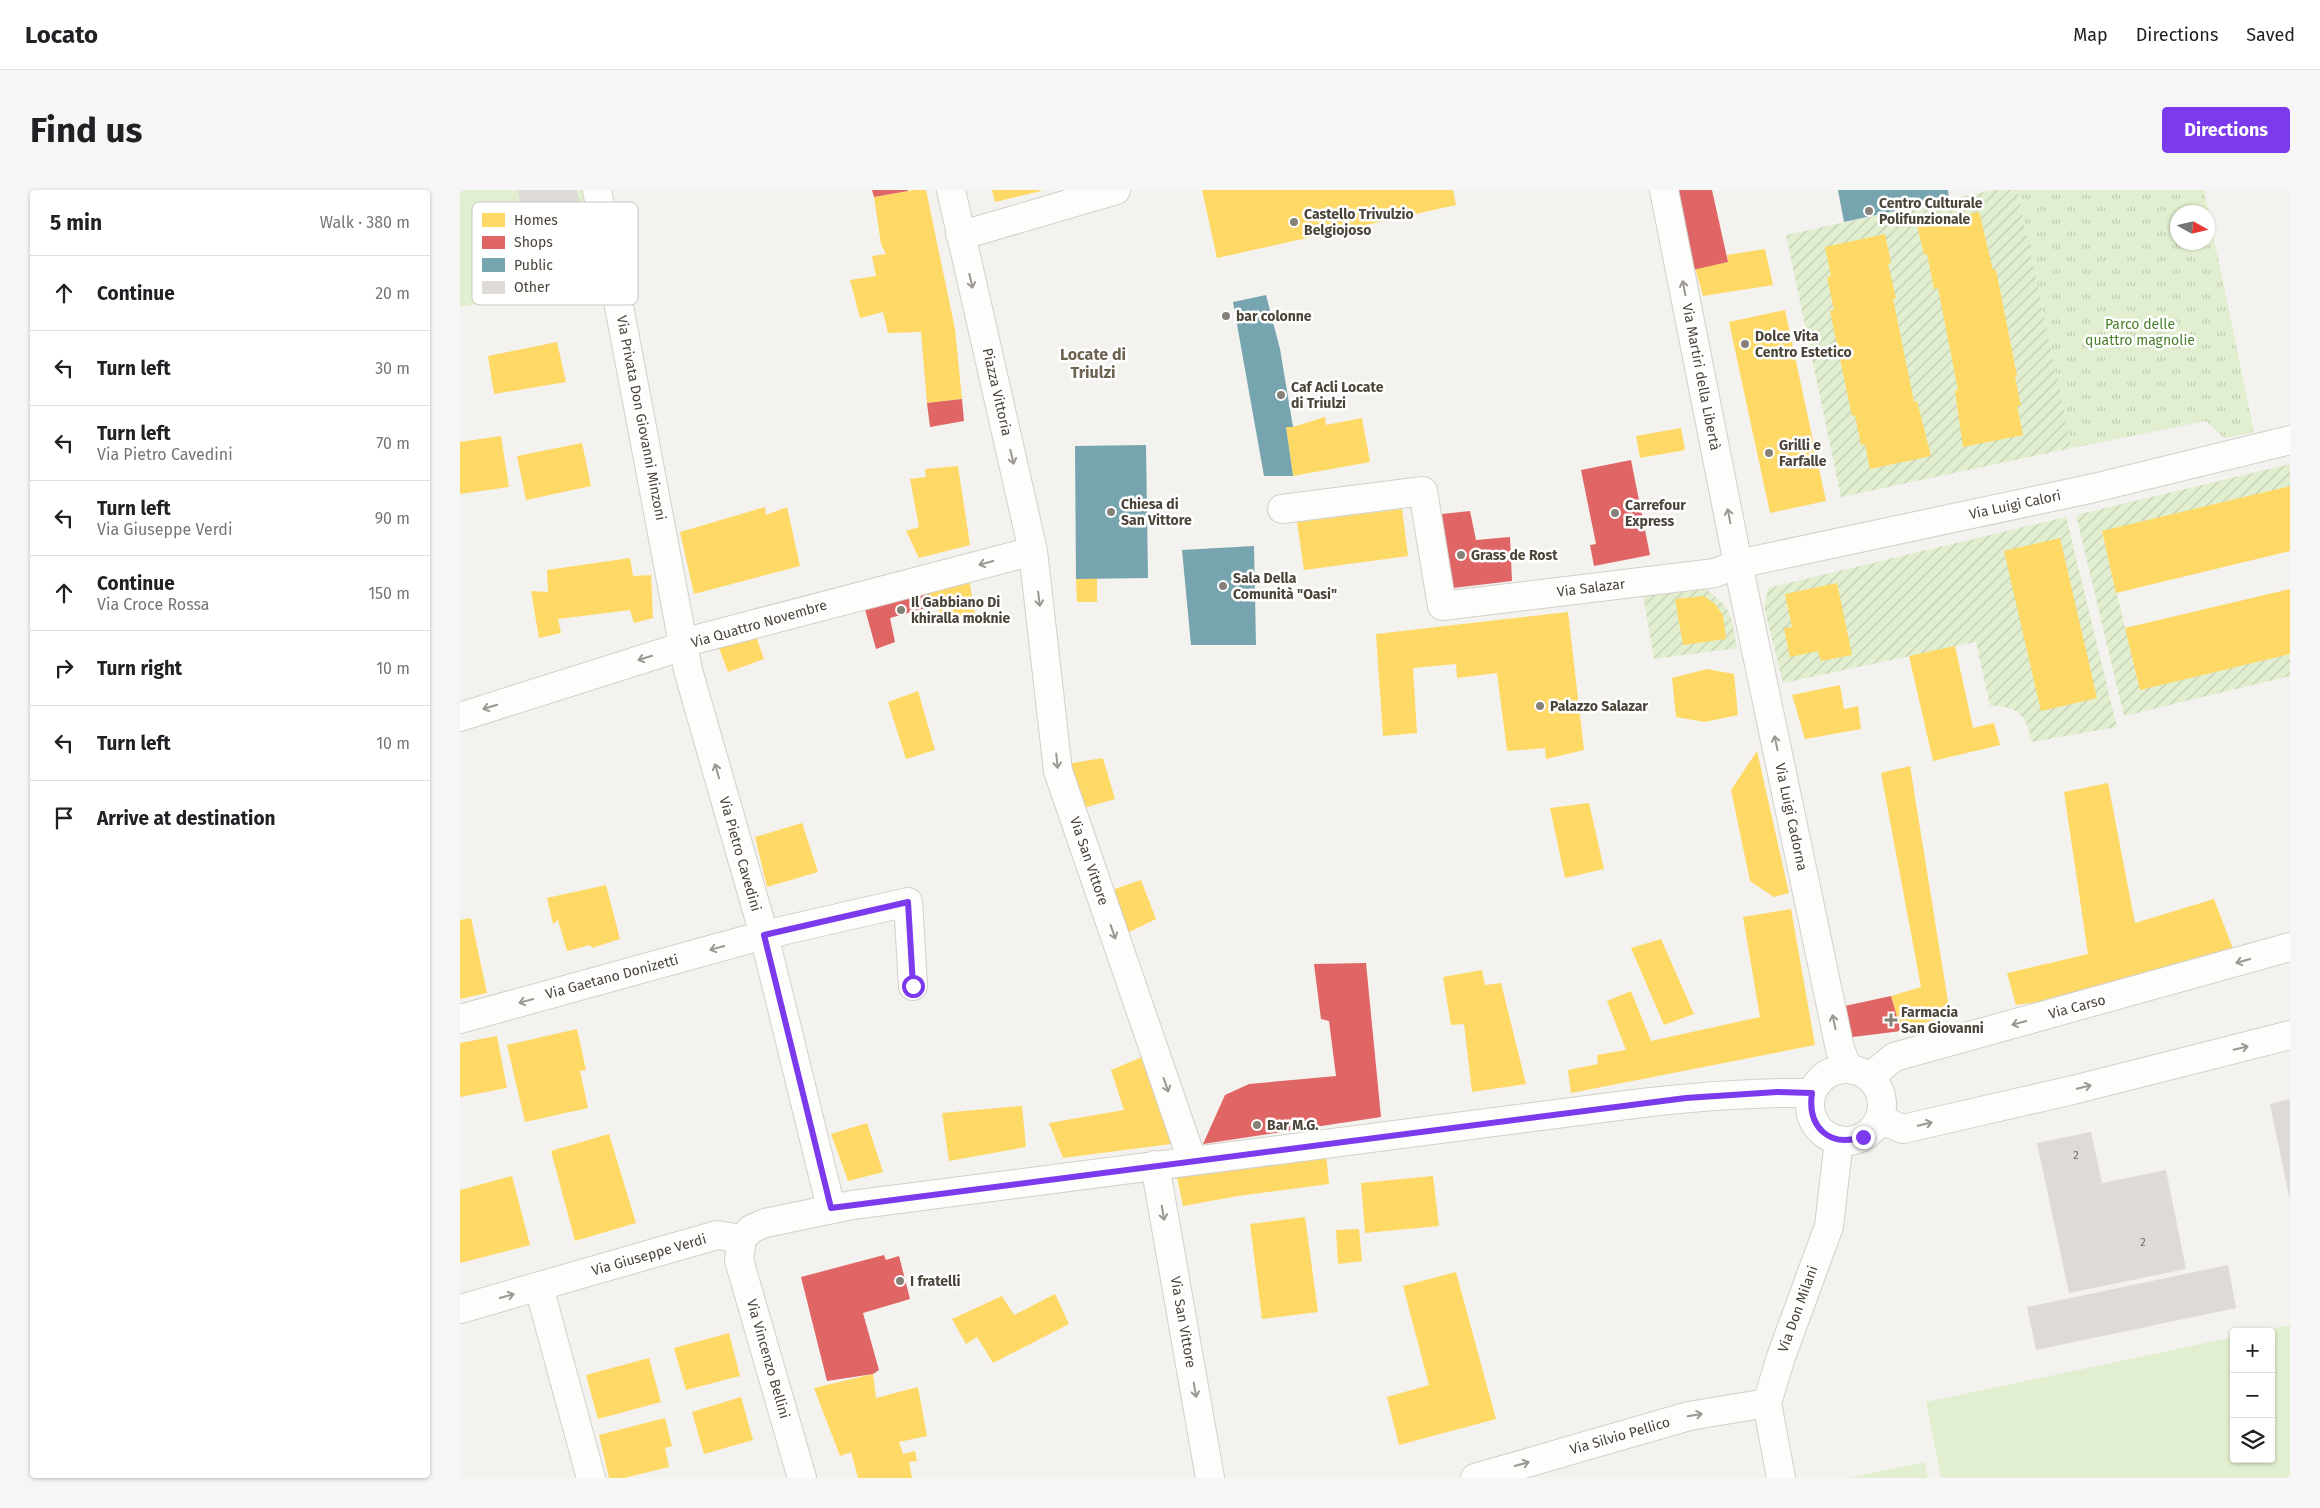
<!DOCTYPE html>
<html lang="en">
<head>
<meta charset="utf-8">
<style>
  body { margin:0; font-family:"Fira Sans",sans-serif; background:#f6f6f6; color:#202124 }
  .controls { position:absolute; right:15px; bottom:15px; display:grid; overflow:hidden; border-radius:5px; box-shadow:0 1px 4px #0004 }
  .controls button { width:45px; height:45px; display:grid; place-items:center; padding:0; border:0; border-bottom:1px solid #e0e0e0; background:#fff; color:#202124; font:25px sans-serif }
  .compass { position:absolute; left:1710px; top:15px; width:45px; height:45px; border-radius:50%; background:#fff; box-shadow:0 1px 4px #0004; rotate:98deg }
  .stop { position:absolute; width:15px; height:15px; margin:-11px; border:4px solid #7c3aed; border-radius:50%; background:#fff }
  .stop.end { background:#7c3aed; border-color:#fff; box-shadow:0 1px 5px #0008 }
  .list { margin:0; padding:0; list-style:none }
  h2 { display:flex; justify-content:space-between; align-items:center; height:65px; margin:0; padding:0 20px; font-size:21px }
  h2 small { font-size:16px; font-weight:400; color:#757577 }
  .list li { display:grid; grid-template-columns:32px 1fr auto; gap:15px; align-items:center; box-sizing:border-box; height:75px; padding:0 20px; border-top:1px solid #e0e0e0 }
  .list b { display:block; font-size:19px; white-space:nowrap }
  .list p { margin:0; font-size:16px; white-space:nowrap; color:#757577 }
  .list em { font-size:16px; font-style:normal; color:#757577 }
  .icon { flex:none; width:28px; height:28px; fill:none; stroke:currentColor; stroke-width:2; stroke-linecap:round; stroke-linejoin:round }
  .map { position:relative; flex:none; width:1830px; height:1288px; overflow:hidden; border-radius:5px }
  header { display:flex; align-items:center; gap:30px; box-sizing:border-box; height:70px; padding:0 25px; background:#fff; border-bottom:1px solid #e0e0e0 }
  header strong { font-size:24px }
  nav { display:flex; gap:28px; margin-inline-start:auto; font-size:18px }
  .intro { display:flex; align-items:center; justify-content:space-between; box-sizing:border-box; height:120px; padding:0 30px }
  h1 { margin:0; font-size:35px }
  .button { padding:12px 22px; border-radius:5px; background:#7c3aed; color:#fff; font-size:18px; font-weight:700 }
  main { display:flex; gap:30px; padding:0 30px }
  aside { flex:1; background:#fff; border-radius:5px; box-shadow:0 1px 4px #0004 }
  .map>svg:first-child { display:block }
</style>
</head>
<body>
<header>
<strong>Locato</strong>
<nav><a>Map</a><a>Directions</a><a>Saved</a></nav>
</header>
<div class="intro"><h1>Find us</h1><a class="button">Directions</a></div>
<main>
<aside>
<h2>5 min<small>Walk · 380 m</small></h2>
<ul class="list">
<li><svg class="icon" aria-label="ahead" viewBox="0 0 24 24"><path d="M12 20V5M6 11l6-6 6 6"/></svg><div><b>Continue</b></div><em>20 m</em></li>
<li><svg class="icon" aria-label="left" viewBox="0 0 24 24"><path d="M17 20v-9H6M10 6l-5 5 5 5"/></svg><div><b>Turn left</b></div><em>30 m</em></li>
<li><svg class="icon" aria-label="left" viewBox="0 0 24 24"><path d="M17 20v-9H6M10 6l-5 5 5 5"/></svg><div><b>Turn left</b><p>Via Pietro Cavedini</p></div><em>70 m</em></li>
<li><svg class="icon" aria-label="left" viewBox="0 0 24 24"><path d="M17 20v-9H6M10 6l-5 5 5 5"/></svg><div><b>Turn left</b><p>Via Giuseppe Verdi</p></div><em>90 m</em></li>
<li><svg class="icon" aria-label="ahead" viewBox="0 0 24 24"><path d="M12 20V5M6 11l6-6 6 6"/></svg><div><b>Continue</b><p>Via Croce Rossa</p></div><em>150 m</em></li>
<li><svg class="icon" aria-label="right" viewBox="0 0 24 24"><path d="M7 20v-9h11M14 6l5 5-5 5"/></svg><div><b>Turn right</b></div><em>10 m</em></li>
<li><svg class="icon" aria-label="left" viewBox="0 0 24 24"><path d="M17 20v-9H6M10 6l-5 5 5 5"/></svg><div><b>Turn left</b></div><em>10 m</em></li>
<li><svg class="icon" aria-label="arrive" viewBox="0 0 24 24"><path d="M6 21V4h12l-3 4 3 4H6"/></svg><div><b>Arrive at destination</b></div></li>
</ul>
</aside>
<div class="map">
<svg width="1830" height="1288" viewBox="0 0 1830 1288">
  <defs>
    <pattern id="park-tufts" width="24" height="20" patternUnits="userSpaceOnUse" patternTransform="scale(1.25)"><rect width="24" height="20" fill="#e1eecf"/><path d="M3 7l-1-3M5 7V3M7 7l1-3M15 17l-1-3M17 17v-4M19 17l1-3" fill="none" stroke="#c3cdb2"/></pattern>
    <pattern id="garden-furrows" width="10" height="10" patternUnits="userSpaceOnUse" patternTransform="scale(1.25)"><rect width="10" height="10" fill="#e1eecf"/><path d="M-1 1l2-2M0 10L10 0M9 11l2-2" fill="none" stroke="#c3cdb2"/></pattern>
  </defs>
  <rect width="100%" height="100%" fill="#f4f2ee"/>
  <!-- grass -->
  <path fill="#e1eecf" d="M 0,0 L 130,0 L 147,88 L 0,117 Z
    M 1830,1135 L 1830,1288 L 1481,1288 L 1466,1212 L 1774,1147 L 1774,1269 L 1811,1269 L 1811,1142 L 1800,1142 Z
    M 1465,1272 L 1468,1288 L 1387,1288 Z"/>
  <!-- park -->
  <path fill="url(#park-tufts)" fill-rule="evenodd" d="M 1557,0 L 1744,0 L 1794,242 L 1764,248 L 1746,231 L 1612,258 ZM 1718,22 L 1748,22 L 1748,52 L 1718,52 Z"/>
  <!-- garden -->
  <path fill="url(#garden-furrows)" d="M 1533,0 L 1557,0 L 1612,258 L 1381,307 L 1326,45 Z
    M 1830,274 L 1830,296 L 1642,342 L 1680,499 L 1830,464 L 1830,486 L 1664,526 L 1616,325 Z
    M 1606,327 L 1657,537 L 1571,552 C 1568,526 1557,515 1530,516 L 1516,452 L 1323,493 L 1304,417 L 1308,398 Z
    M 1244,398 C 1273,418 1271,426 1277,458 L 1194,469 L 1183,405 Z"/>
  <!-- homes -->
  <path fill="#ffd966" d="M 454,0 L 466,0 L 495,139 L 502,209 L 467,213 L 461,142 L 428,143 L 423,122 L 400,128 L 390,90 L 416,86 L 412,66 L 426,64 L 421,54 L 414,7 Z
    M 532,0 L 581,0 L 581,1 L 535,12 Z
    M 742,0 L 993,0 L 996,15 L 757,68 Z
    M 1519,22 L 1533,80 L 1536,80 L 1557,186 L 1555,187 L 1561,216 L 1557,216 L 1563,245 L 1503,257 L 1495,201 L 1498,200 L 1478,98 L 1474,99 L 1467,64 L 1464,65 L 1457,35 Z
    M 1425,44 L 1431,73 L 1428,74 L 1436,108 L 1433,109 L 1454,212 L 1457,211 L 1471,266 L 1410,279 L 1405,254 L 1401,255 L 1395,225 L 1392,226 L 1370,121 L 1374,120 L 1367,87 L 1371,86 L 1365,57 Z
    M 1305,59 L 1313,95 L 1243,106 L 1235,78 L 1268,72 L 1267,65 Z
    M 1325,120 L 1366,311 L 1310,323 L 1269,132 Z
    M 97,152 L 106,192 L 34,204 L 28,166 Z
    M 865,227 L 866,235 L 902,228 L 910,272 L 833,286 L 826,237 L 833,237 Z
    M 1221,238 L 1225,260 L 1180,268 L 1176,246 Z
    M 41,246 L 49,297 L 0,304 L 0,252 Z
    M 122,253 L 131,296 L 66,310 L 57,266 Z
    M 498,276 L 510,355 L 459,368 L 446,341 L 459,337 L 450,289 L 466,287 L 465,279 Z
    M 1830,296 L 1830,361 L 1656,403 L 1642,341 Z
    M 305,317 L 306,325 L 327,317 L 340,376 L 234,404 L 220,342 Z
    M 942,319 L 948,366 L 844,380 L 837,332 Z
    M 1600,348 L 1637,508 L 1581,521 L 1544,361 Z
    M 170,368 L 173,386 L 191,385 L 193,428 L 174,433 L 170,420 L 98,429 L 101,443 L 79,448 L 71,401 L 88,402 L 87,380 Z
    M 508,383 L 515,424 L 483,433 L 478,416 L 469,417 L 469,393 Z
    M 637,388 L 637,412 L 617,412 L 616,389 Z
    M 1377,393 L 1392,465 L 1361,471 L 1358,461 L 1330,467 L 1324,438 L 1332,437 L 1325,404 Z
    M 1830,399 L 1830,464 L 1680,500 L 1665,438 Z
    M 1244,406 L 1255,414 L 1263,425 L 1266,449 L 1223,455 L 1215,409 Z
    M 1108,422 L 1124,560 L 1086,569 L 1085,558 L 1047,561 L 1037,483 L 997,488 L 996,474 L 953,478 L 957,543 L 923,546 L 916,444 Z
    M 295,443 L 304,469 L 268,482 L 257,453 Z
    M 1495,456 L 1513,538 L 1534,533 L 1540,555 L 1473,571 L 1449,466 Z
    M 1247,479 L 1274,484 L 1278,525 L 1245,532 L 1216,527 L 1212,488 Z
    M 1380,495 L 1384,519 L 1398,516 L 1401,539 L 1345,549 L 1332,505 Z
    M 458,501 L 475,560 L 446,569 L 428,512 Z
    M 1297,561 L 1329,703 L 1314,707 L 1290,691 L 1271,600 Z
    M 643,568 L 655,609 L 620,619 L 607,574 Z
    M 1450,576 L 1490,824 L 1441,841 L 1431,806 L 1461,797 L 1421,583 Z
    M 1648,593 L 1675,733 L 1754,709 L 1775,764 L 1606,808 L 1556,815 L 1547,783 L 1628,764 L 1604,602 Z
    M 1129,613 L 1144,679 L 1105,688 L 1090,618 Z
    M 342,633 L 358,682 L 307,697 L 295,647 Z
    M 681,690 L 696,729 L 665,744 L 649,701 Z
    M 146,695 L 160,749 L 132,758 L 130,755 L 107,761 L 98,730 L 93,734 L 87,708 Z
    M 1331,719 L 1355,855 L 1111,903 L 1108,880 L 1138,874 L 1137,865 L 1166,860 L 1147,811 L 1171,801 L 1191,851 L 1300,827 L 1283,727 Z
    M 11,728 L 27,803 L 0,809 L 0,730 Z
    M 1201,749 L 1234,824 L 1204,835 L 1171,758 Z
    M 1022,780 L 1025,795 L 1041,793 L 1066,894 L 1012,902 L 1004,834 L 991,835 L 983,787 Z
    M 117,839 L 126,880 L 120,881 L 128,918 L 65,932 L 47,855 Z
    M 37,846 L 47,898 L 0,907 L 0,853 Z
    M 682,867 L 711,954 L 603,968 L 589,933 L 664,920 L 651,880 Z
    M 562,916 L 566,957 L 489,971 L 482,923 Z
    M 407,933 L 423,982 L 388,991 L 371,944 Z
    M 149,944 L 176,1033 L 115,1051 L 91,961 Z
    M 866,963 L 869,994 L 778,1006 L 723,1016 L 716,983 Z
    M 52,986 L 70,1055 L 0,1073 L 0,1000 Z
    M 973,986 L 979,1036 L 905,1043 L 901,993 Z
    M 845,1027 L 858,1122 L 802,1129 L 790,1034 Z
    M 899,1039 L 902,1071 L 878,1074 L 876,1040 Z
    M 996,1082 L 1036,1229 L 939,1255 L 927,1207 L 969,1195 L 943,1096 Z
    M 595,1104 L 609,1134 L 533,1173 L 517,1147 L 506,1154 L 492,1129 L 542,1106 L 554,1125 Z
    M 269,1143 L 280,1186 L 226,1200 L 214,1158 Z
    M 189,1168 L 201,1212 L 138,1229 L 126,1185 Z
    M 413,1184 L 416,1208 L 458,1197 L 467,1246 L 439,1252 L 443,1264 L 455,1261 L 457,1271 L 449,1272 L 452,1288 L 398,1288 L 391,1262 L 380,1266 L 354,1198 Z
    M 281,1207 L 293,1250 L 244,1264 L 232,1222 Z
    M 205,1228 L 212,1256 L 205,1258 L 209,1277 L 164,1288 L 149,1288 L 139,1245 Z"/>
  <!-- shops -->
  <path fill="#e06666" d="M 412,0 L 448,0 L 448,1 L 414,7 Z
    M 1209,0 L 1252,0 L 1268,72 L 1228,81 Z
    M 502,209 L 504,231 L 470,237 L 467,213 Z
    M 1171,270 L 1190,365 L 1134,376 L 1130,355 L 1136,354 L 1121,280 Z
    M 1010,321 L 1016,350 L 1050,347 L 1052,391 L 993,398 L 982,324 Z
    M 469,393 L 469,417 L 430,428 L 435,452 L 416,459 L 403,412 Z
    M 906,773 L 921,927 L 743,954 L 765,905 L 789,894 L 876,886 L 869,831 L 861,829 L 854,774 Z
    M 1431,806 L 1441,841 L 1385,848 L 1380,817 Z
    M 424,1065 L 426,1070 L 439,1066 L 450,1109 L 403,1123 L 419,1180 L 413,1184 L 367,1191 L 341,1087 Z"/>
  <!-- public -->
  <path fill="#76a5af" d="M 1378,0 L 1488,0 L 1489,9 L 1384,32 Z
    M 806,105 L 820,159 L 833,237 L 826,237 L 833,286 L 804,286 L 773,112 Z
    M 686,255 L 688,388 L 616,389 L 615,256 Z
    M 794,356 L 796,455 L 731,455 L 722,360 Z"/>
  <!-- building -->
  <path fill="#dedbd6" d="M 58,0 L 117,0 L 127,53 L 71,68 Z
    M 1830,909 L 1830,1006 L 1829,1006 L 1810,914 Z
    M 1631,942 L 1642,993 L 1706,980 L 1726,1079 L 1609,1103 L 1577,953 Z
    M 1768,1075 L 1776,1118 L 1576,1160 L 1567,1117 Z"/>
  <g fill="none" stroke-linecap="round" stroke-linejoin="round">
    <defs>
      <path id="street" d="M 137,0 L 228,480 L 304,745 L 371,1018
        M 491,0 L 573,361 L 598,581 L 732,970
        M 1204,0 L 1278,374 L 1380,859 L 1388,879
        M 500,44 L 513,42 L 656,0
        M 822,319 L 963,301 L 982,416 L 1255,383 L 1278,374 L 1634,298 L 1830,250
        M 0,527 L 224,456 L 230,451 L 573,361
        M 0,829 L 304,745 L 448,712 L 453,796
        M1350 915a36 36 0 1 1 72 0a36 36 0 1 1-72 0Z
        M 1410,887 L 1434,867 L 1830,757
        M 1419,929 L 1443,939 L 1613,900 L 1830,845
        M 695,975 L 750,1288
        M 282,1049 L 291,1039 L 305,1033 L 392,1015 L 1174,914 C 1233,907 1292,902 1352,903
        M 282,1049 L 279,1070 L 342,1288
        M 79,1097 L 131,1288
        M 0,1119 L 257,1045 L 282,1049
        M 1015,1288 L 1229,1226 L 1307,1213
        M 1321,1288 L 1307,1213 L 1321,1167 L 1369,1036 L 1379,950"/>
    </defs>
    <!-- street casing -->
    <use href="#street" stroke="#d2d0cb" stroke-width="30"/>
    <!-- street -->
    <use href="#street" stroke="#fdfdfc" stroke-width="28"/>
  </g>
  <!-- one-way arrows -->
  <defs><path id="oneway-shaft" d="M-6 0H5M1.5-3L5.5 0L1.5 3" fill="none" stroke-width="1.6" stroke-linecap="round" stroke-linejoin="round" transform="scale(1.25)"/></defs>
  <g stroke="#9b9791">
    <use href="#oneway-shaft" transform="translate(511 91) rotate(77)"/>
    <use href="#oneway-shaft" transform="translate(1224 98) rotate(-101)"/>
    <use href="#oneway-shaft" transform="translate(552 267) rotate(77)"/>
    <use href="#oneway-shaft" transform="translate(1269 326) rotate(-101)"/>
    <use href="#oneway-shaft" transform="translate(526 373) rotate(165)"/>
    <use href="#oneway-shaft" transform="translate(579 409) rotate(83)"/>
    <use href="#oneway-shaft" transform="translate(185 468) rotate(163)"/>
    <use href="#oneway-shaft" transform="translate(30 517) rotate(163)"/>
    <use href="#oneway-shaft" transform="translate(1316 553) rotate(-102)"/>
    <use href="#oneway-shaft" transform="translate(597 571) rotate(84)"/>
    <use href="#oneway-shaft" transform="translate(257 581) rotate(-106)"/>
    <use href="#oneway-shaft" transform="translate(653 742) rotate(71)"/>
    <use href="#oneway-shaft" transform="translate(257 758) rotate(165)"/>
    <use href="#oneway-shaft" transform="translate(1783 771) rotate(164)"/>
    <use href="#oneway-shaft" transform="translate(66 811) rotate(165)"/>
    <use href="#oneway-shaft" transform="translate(1374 832) rotate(-102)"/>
    <use href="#oneway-shaft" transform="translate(1559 833) rotate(165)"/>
    <use href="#oneway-shaft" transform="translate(1781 858) rotate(-14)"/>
    <use href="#oneway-shaft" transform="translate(706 895) rotate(71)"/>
    <use href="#oneway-shaft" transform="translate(1624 897) rotate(-14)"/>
    <use href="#oneway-shaft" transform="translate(1465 934) rotate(-13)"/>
    <use href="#oneway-shaft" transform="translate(703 1023) rotate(80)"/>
    <use href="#oneway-shaft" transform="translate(47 1106) rotate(-16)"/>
    <use href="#oneway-shaft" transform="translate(735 1200) rotate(80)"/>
    <use href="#oneway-shaft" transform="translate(1235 1225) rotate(-10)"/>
    <use href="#oneway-shaft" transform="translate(1062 1274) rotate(-16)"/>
  </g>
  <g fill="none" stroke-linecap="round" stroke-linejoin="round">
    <!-- route -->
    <path stroke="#7c3aed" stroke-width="6" d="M 453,796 L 448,712 L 304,745 L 371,1018 L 1226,908 L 1317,902 L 1352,903 C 1347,937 1369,958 1403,947"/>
  </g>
  <!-- markers -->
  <g fill="#868178" stroke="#fff" stroke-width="2">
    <circle cx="1409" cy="21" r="5"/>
    <circle cx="834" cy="32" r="5"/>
    <circle cx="766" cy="126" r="5"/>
    <circle cx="1285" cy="154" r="5"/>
    <circle cx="821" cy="205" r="5"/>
    <circle cx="1309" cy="263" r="5"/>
    <circle cx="651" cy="322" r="5"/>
    <circle cx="1155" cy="323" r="5"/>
    <circle cx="1001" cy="365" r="5"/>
    <circle cx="763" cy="396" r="5"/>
    <circle cx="441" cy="420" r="5"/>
    <circle cx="1080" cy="516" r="5"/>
    <path d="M1428.5 822.5h5v5h5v5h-5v5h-5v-5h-5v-5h5z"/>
    <circle cx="797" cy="935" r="5"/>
    <circle cx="440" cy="1091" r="5"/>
  </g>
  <g text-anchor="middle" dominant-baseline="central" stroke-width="5" stroke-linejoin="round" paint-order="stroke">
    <!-- number labels -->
    <g font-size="11" fill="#706a61">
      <text x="1616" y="965">2</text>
      <text x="1683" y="1052">2</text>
    </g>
    <!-- poi labels -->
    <g font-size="14" font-weight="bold" fill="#4b4439" stroke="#fff" text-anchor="start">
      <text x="1419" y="13">Centro Culturale<tspan x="1419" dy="16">Polifunzionale</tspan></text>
      <text x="844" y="24">Castello Trivulzio<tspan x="844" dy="16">Belgiojoso</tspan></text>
      <text x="776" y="126">bar colonne</text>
      <text x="1295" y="146">Dolce Vita<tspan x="1295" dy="16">Centro Estetico</tspan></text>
      <text x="831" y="197">Caf Acli Locate<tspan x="831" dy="16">di Triulzi</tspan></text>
      <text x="1319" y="255">Grilli e<tspan x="1319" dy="16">Farfalle</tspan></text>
      <text x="661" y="314">Chiesa di<tspan x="661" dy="16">San Vittore</tspan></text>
      <text x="1165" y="315">Carrefour<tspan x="1165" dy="16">Express</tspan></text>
      <text x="1011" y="365">Grass de Rost</text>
      <text x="773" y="388">Sala Della<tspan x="773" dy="16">Comunità "Oasi"</tspan></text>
      <text x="451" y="412">Il Gabbiano Di<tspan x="451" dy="16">khiralla moknie</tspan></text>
      <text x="1090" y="516">Palazzo Salazar</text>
      <text x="1441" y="822">Farmacia<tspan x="1441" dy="16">San Giovanni</tspan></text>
      <text x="807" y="935">Bar M.G.</text>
      <text x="450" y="1091">I fratelli</text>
    </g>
    <!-- park labels -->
    <g font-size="14" fill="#4a7f2a" stroke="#fff">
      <text x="1680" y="134">Parco delle<tspan x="1680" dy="16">quattro magnolie</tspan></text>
    </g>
    <!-- street labels -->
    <g font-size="14" fill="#4b4439" stroke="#fff">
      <text transform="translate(1241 187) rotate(79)">Via Martiri della Libertà</text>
      <text transform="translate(537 202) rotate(77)">Piazza Vittoria</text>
      <text transform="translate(181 228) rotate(79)">Via Privata Don Giovanni Minzoni</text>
      <text transform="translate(1555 315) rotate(-12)">Via Luigi Calori</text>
      <text transform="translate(1131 398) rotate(-7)">Via Salazar</text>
      <text transform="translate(299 434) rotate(-16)">Via Quattro Novembre</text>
      <text transform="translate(1331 627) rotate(78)">Via Luigi Cadorna</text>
      <text transform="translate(280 664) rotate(74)">Via Pietro Cavedini</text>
      <text transform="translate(629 671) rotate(71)">Via San Vittore</text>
      <text transform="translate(152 787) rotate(-15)">Via Gaetano Donizetti</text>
      <text transform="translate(1617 817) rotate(-15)">Via Carso</text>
      <text transform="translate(189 1065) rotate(-16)">Via Giuseppe Verdi</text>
      <text transform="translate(1338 1119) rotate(-70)">Via Don Milani</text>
      <text transform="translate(723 1132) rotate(80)">Via San Vittore</text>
      <text transform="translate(308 1169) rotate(74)">Via Vincenzo Bellini</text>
      <text transform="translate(1160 1246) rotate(-16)">Via Silvio Pellico</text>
    </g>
    <!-- quarter labels -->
    <g font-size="16" font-weight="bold" fill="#6e6250" stroke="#fff">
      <text x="633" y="164">Locate di<tspan x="633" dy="18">Triulzi</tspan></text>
    </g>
  </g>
  <!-- legend -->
  <rect x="12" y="12" width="166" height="103" rx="8" fill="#fff" stroke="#c9c7c4" stroke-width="1"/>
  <rect x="22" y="23" width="23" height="14" fill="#ffd966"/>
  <rect x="22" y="46" width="23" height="13" fill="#e06666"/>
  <rect x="22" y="68" width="23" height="14" fill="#76a5af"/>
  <rect x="22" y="91" width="23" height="13" fill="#dedbd6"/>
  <g font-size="14" fill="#4b4439">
    <text x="54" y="35">Homes</text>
    <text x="54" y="57">Shops</text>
    <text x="54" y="80">Public</text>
    <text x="54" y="102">Other</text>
  </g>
</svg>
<div class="controls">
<button>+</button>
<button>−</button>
<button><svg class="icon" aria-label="layers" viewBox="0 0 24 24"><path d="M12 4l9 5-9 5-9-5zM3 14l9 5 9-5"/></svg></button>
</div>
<svg class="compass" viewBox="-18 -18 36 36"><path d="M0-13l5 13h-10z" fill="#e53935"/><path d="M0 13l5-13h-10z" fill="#757577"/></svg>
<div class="stop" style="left:453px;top:796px"></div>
<div class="stop end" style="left:1403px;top:947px"></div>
</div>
</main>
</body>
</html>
